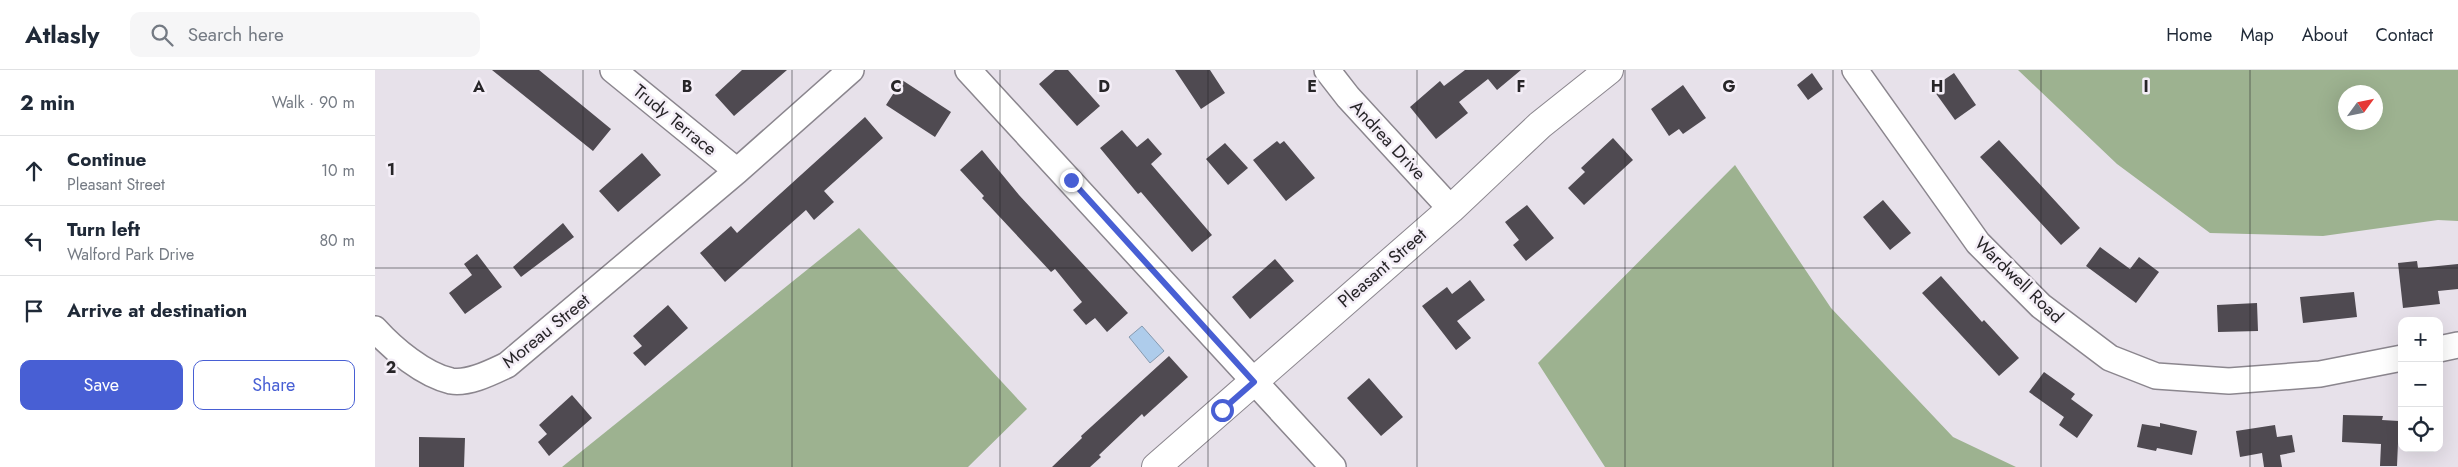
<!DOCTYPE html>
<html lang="en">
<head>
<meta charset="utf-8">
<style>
  body { margin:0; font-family:Jost,sans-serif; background:#f6f6f7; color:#1f2937 }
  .controls { position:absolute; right:15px; bottom:15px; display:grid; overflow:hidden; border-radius:10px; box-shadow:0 5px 20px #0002 }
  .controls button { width:45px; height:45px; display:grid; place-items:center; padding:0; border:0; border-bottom:1px solid #e0e1e3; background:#fff; color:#1f2937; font:25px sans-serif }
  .compass { position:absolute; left:1963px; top:15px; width:45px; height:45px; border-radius:50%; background:#fff; box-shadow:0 5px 20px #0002; rotate:57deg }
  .stop { position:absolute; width:15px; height:15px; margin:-11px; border:4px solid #485fd4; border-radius:50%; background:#fff }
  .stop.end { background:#485fd4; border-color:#fff; box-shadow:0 1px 5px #0008 }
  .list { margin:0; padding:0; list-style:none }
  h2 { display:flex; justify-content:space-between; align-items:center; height:65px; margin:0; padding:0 20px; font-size:21px }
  h2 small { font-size:16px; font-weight:400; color:#747a83 }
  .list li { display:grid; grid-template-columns:32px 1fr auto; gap:15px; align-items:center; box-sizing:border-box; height:70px; padding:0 20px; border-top:1px solid #e0e1e3 }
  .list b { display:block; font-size:19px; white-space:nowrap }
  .list p { margin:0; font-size:16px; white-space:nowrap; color:#747a83 }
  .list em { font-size:16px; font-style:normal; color:#747a83 }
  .actions { display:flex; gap:10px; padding:15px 20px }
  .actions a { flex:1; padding:11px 0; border:1px solid #485fd4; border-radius:10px; text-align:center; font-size:18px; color:#485fd4 }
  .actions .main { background:#485fd4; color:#fff }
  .icon { flex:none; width:28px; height:28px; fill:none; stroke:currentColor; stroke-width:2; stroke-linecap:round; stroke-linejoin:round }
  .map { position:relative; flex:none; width:2083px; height:397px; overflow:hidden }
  header { display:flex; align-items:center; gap:30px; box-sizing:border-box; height:70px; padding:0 25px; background:#fff; border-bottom:1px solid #e0e1e3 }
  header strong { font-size:24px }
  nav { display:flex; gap:28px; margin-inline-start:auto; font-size:18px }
  .search { width:350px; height:45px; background:#f6f6f7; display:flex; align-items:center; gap:12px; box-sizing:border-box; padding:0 18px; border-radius:10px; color:#747a83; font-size:19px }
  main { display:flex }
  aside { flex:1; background:#fff }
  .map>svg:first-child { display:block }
</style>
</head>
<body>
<header>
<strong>Atlasly</strong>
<div class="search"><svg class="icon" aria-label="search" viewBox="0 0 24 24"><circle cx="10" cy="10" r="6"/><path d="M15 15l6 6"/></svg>Search here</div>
<nav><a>Home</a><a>Map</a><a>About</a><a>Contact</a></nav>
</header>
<main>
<aside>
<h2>2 min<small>Walk · 90 m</small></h2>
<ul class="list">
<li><svg class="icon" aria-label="ahead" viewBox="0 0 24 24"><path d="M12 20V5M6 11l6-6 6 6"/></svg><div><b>Continue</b><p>Pleasant Street</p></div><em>10 m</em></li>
<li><svg class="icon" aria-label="left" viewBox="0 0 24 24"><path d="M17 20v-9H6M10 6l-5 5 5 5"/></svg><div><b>Turn left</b><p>Walford Park Drive</p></div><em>80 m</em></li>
<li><svg class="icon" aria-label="arrive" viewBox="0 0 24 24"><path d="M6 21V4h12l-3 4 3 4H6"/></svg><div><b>Arrive at destination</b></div></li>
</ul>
<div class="actions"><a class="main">Save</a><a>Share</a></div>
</aside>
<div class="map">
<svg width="2083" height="397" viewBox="0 0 2083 397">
  <rect width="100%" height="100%" fill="#e7e1ea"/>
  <!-- forest -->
  <path fill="#9db290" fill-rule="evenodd" d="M 1643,0 L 2083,0 L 2083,151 L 2063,150 L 1948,166 L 1835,163 L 1742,94 ZM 1970,22 L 2000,22 L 2000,52 L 1970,52 Z
    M 1360,95 L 1456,238 L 1578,367 L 1641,397 L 1230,397 L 1163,293 Z
    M 484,158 L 652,339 L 593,397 L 187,397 Z"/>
  <!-- water -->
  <path fill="#aecceb" stroke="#869ab0" d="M 767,256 L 789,281 L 775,293 L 754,267 Z"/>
  <!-- building -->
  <path fill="#4f4a51" d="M 117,0 L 164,0 L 236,59 L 218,81 Z
    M 367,0 L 412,0 L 359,46 L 340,25 Z
    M 680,0 L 693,0 L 725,36 L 702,56 L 664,14 Z
    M 800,0 L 835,0 L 850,23 L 826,39 Z
    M 1090,0 L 1146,0 L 1122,20 L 1113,9 L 1084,32 L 1093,43 L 1061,69 L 1035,37 L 1065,11 L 1069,16 Z
    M 1437,3 L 1448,19 L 1433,30 L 1422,15 Z
    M 1579,3 L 1601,35 L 1580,50 L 1557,18 Z
    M 527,10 L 576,42 L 560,67 L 511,35 Z
    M 1308,15 L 1331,48 L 1308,64 L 1304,59 L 1294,66 L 1276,39 Z
    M 490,47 L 508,68 L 449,121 L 459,132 L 439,150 L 431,140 L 350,212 L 325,183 L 356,156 L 362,163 Z
    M 747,60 L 762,77 L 773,68 L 787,84 L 776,94 L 837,165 L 817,182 L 766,122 L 763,124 L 725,78 Z
    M 1238,68 L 1258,90 L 1209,135 L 1193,118 L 1210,102 L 1206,98 Z
    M 1624,70 L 1705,158 L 1686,175 L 1605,87 Z
    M 902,71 L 905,74 L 909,71 L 940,108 L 911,131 L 878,90 Z
    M 850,73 L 873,98 L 853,115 L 831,89 Z
    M 607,80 L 644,125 L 753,243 L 732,262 L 720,248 L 711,255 L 698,240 L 707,232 L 680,199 L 676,202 L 607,128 L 609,126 L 585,100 Z
    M 267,83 L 286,105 L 243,142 L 224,121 Z
    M 1508,130 L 1536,163 L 1515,180 L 1488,147 Z
    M 1152,135 L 1179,168 L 1151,191 L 1138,175 L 1144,170 L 1130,152 Z
    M 188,153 L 199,167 L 146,207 L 138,197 Z
    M 1725,177 L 1755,199 L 1764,187 L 1784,202 L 1761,233 L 1711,196 Z
    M 102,184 L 127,217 L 90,244 L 74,223 L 97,205 L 89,194 Z
    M 900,189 L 919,211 L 875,249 L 857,227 Z
    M 2042,191 L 2043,198 L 2083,194 L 2083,219 L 2063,221 L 2065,234 L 2028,238 L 2023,193 Z
    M 1566,206 L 1607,252 L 1609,250 L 1644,288 L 1624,306 L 1547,223 Z
    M 1095,210 L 1110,230 L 1082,251 L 1096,268 L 1081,280 L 1047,236 L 1072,217 L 1077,224 Z
    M 1979,222 L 1982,247 L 1928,253 L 1925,227 Z
    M 1882,233 L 1883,261 L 1843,262 L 1842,235 Z
    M 293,235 L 313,258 L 270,296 L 258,283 L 267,276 L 258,266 Z
    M 794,286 L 813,307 L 769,347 L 767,344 L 724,385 L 726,387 L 715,397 L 677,397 L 707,368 L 706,366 Z
    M 1669,302 L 1700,324 L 1696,329 L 1718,345 L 1702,368 L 1684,355 L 1689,347 L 1654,322 Z
    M 994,308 L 1028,347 L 1006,366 L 972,328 Z
    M 197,325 L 217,348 L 174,386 L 163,372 L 172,364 L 164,355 Z
    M 1968,345 L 2008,346 L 2007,350 L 2024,351 L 2022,396 L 2005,396 L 2006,374 L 1967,372 Z
    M 1785,353 L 1822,361 L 1817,385 L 1782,378 L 1781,381 L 1762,377 L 1767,354 L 1785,357 Z
    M 1900,355 L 1902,367 L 1917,365 L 1920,382 L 1905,385 L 1907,397 L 1889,397 L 1887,383 L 1865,387 L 1861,361 Z
    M 44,367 L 90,368 L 89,397 L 44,397 Z"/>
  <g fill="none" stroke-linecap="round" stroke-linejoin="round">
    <defs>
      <path id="street" d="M 593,0 L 958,397
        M 952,0 L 973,27 L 1076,139
        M 1480,0 L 1603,173 L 1666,236 L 1735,288 L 1781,306 L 1854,311 L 1945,304 L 2027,288
        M 362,101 L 476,0
        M 0,259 C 18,279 49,305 76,311 C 94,314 117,302 132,295 L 362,101 L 238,0
        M 2064,279 L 2083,275"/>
      <path id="secondary" d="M 781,397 L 1076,139 L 1165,55 L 1234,0"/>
    </defs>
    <!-- street casing -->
    <use href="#street" stroke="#8b868e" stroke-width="28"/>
    <!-- secondary casing -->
    <use href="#secondary" stroke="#8b868e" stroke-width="30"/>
    <!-- street -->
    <use href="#street" stroke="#fff" stroke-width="25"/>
    <!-- secondary -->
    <use href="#secondary" stroke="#fff" stroke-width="28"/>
  </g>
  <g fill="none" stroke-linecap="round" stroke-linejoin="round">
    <!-- route -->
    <path stroke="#485fd4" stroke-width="6" d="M 696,110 L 879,312 L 847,340"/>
  </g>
  <!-- grid -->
  <path fill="none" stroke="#272528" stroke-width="1" stroke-opacity="0.55" d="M 208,0 L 208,397M 417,0 L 417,397M 625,0 L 625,397M 833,0 L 833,397M 1042,0 L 1042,397M 1250,0 L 1250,397M 1458,0 L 1458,397M 1666,0 L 1666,397M 1875,0 L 1875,397M 0,198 L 2083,198"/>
  <g text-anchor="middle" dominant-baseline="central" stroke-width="5" stroke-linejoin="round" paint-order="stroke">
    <!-- street labels -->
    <g font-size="18" fill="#272528" stroke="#f4eef7">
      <text transform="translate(300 50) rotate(39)">Trudy Terrace</text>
      <text transform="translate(1013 70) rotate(47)">Andrea Drive</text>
      <text transform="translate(1007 198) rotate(-41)">Pleasant Street</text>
      <text transform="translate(1644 210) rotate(44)">Wardwell Road</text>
      <text transform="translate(171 261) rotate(-39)">Moreau Street</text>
    </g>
  </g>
  <g font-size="16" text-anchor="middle" font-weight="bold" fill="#272528" stroke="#f4eef7" stroke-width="5" stroke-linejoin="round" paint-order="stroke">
    <text x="104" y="22">A</text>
    <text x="312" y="22">B</text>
    <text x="521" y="22">C</text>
    <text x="729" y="22">D</text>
    <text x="937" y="22">E</text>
    <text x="1146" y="22">F</text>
    <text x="1354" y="22">G</text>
    <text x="1562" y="22">H</text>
    <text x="1771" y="22">I</text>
    <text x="16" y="105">1</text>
    <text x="16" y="303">2</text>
  </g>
</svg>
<div class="controls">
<button>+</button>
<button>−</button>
<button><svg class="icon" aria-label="locate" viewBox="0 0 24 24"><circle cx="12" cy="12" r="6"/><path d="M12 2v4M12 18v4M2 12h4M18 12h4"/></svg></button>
</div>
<svg class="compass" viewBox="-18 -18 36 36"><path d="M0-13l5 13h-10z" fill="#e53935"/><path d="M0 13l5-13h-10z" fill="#747a83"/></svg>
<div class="stop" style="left:847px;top:340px"></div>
<div class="stop end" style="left:696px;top:110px"></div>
</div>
</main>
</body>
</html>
